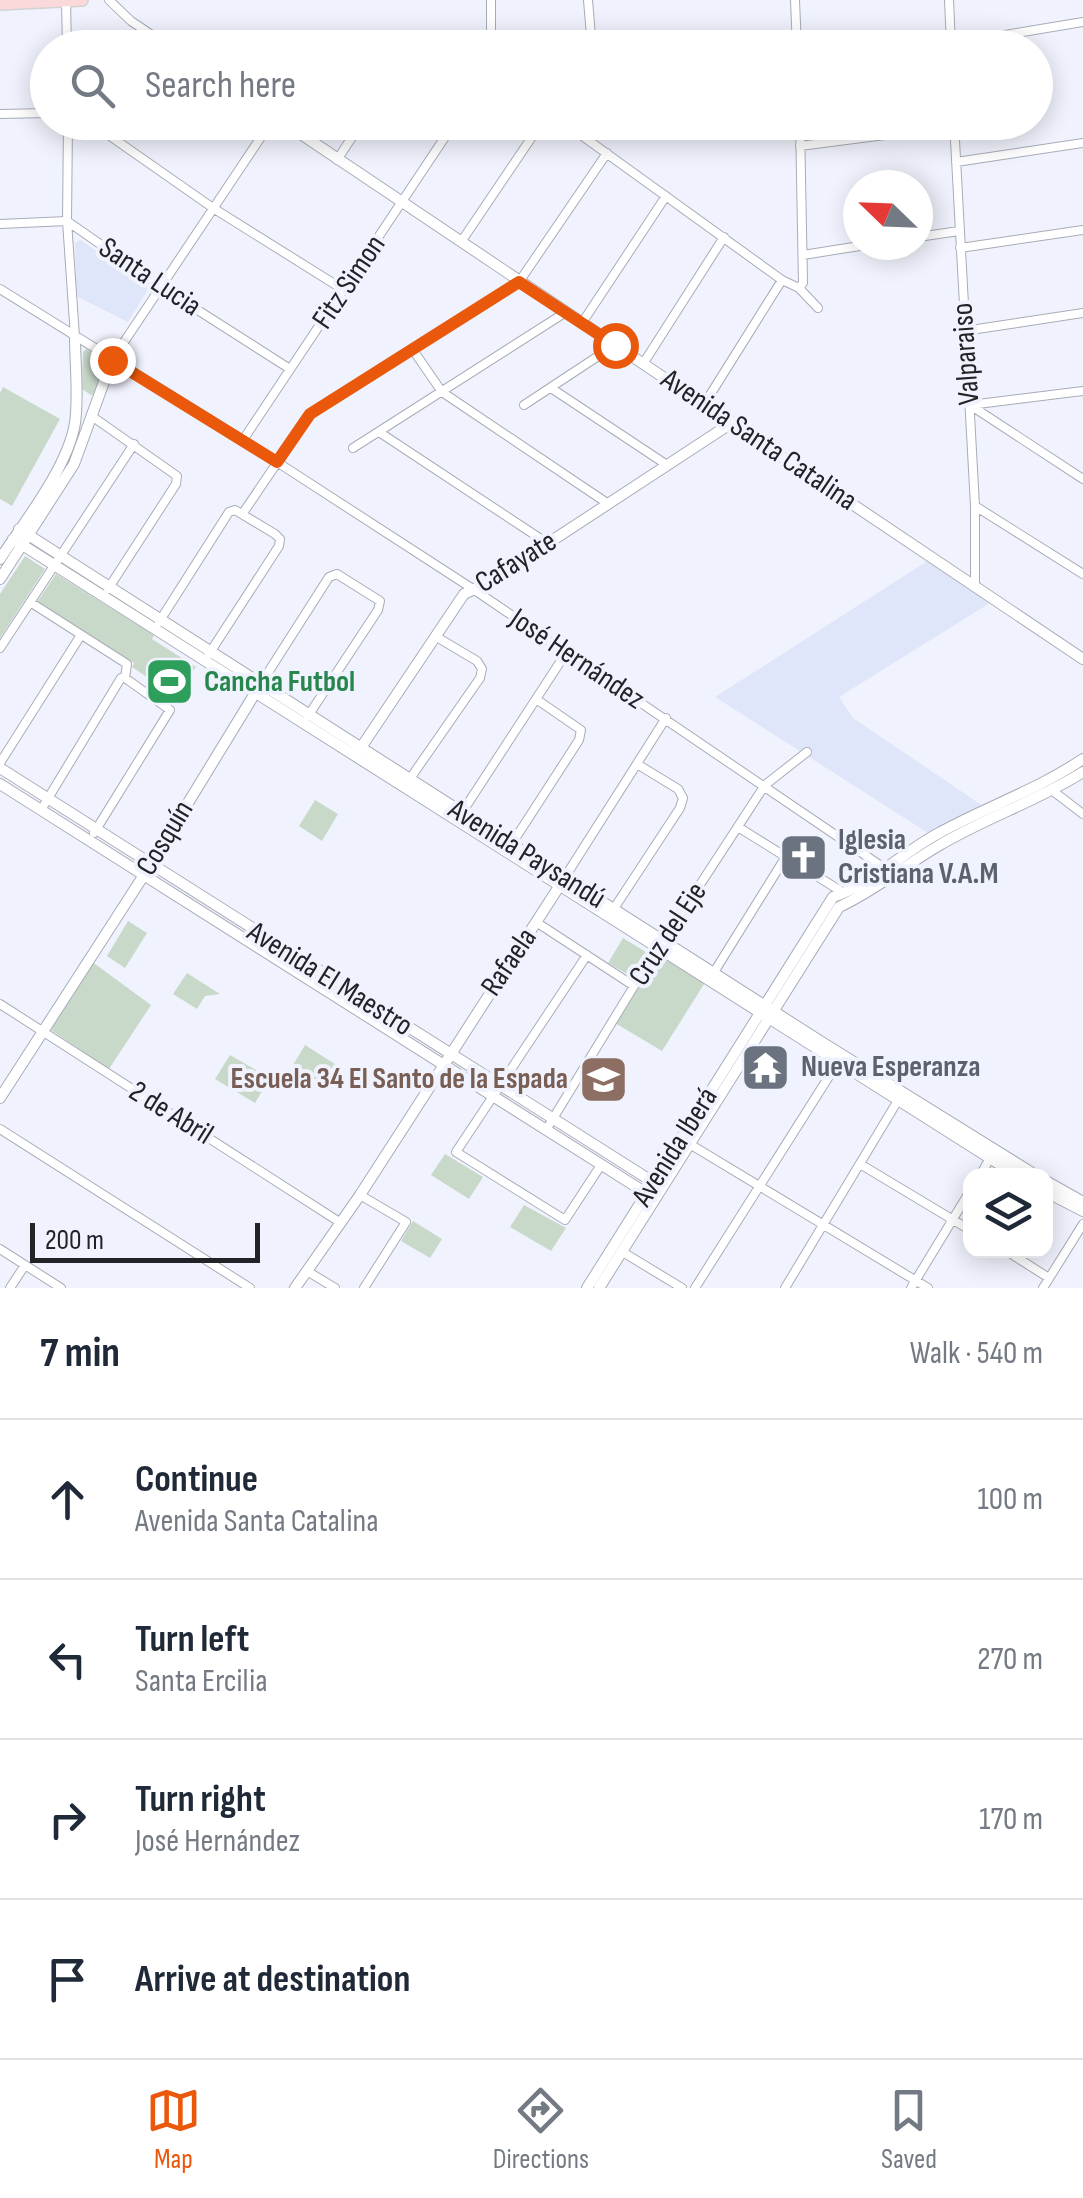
<!DOCTYPE html>
<html lang="en">
<head>
<meta charset="utf-8">
<style>
  body { margin:0; font-family:"Sofia Sans Condensed",sans-serif; background:#f6f6f7; color:#1f2937 }
  .controls { position:absolute; right:30px; bottom:30px; display:grid; overflow:hidden; border-radius:20px; box-shadow:0 5px 25px #0003 }
  .controls button { width:90px; height:90px; display:grid; place-items:center; padding:0; border:0; border-bottom:2px solid #e0e1e3; background:#fff; color:#1f2937; font:50px sans-serif }
  .compass { position:absolute; left:843px; top:170px; width:90px; height:90px; border-radius:50%; background:#fff; box-shadow:0 5px 25px #0003; rotate:293deg }
  .scale { position:absolute; left:30px; bottom:25px; width:230px; box-sizing:border-box; padding-left:10px; border:5px solid #212327; border-top:0; font-size:28px; line-height:35px; white-space:nowrap; color:#212327; -webkit-text-stroke:8px #f0f3fd; paint-order:stroke }
  .stop { position:absolute; width:30px; height:30px; margin:-22px; border:8px solid #ea580c; border-radius:50%; background:#fff }
  .stop.end { background:#ea580c; border-color:#fff; box-shadow:0 2px 10px #0008 }
  .list { margin:0; padding:0; list-style:none }
  h2 { display:flex; justify-content:space-between; align-items:center; height:130px; margin:0; padding:0 40px; font-size:42px }
  h2 small { font-size:32px; font-weight:400; color:#747a83 }
  .list li { display:grid; grid-template-columns:65px 1fr auto; gap:30px; align-items:center; box-sizing:border-box; height:160px; padding:0 40px; border-top:2px solid #e0e1e3 }
  .list b { display:block; font-size:38px; white-space:nowrap }
  .list p { margin:0; font-size:32px; white-space:nowrap; color:#747a83 }
  .list em { font-size:32px; font-style:normal; color:#747a83 }
  .icon { flex:none; width:55px; height:55px; fill:none; stroke:currentColor; stroke-width:2; stroke-linecap:round; stroke-linejoin:round }
  .map { position:relative; flex:none; width:1083px; height:1288px; overflow:hidden }
  .search { position:absolute; background:#fff; box-shadow:0 5px 25px #0003; left:30px; right:30px; top:30px; height:110px; display:flex; align-items:center; gap:25px; box-sizing:border-box; padding:0 35px; border-radius:55px; color:#747a83; font-size:38px }
  .sheet { height:770px; background:#fff }
  nav { display:flex; justify-content:space-around; align-items:center; box-sizing:border-box; height:140px; border-top:2px solid #e0e1e3; background:#fff; font-size:28px; color:#747a83 }
  nav a { display:grid; justify-items:center; gap:5px }
  nav .on { color:#ea580c }
  .map>svg:first-child { display:block }
</style>
</head>
<body>
<div class="map">
<svg width="1083" height="1288" viewBox="0 0 1083 1288">
  <rect width="100%" height="100%" fill="#f0f3fd"/>
  <!-- built -->
  <path fill="#e0e6f9" d="M 80,240 L 150,286 L 128,322 L 76,296 L 75,243 Z
    M 929,560 L 990,603 L 839,697 L 853,718 L 983,806 L 928,833 L 715,697 Z"/>
  <!-- green -->
  <path fill="#c8d9ca" d="M 86,349 L 103,359 L 106,366 L 96,394 L 91,395 L 82,389 L 83,352 Z
    M 3,387 L 60,419 L 12,506 L 0,499 L 0,393 Z
    M 25,556 L 45,569 L 0,638 L 0,594 Z
    M 56,574 L 154,635 L 152,639 L 196,667 L 175,696 L 132,667 L 134,663 L 37,602 Z
    M 315,800 L 338,814 L 322,841 L 299,826 Z
    M 128,921 L 147,933 L 125,968 L 107,956 Z
    M 623,938 L 651,955 L 636,979 L 608,963 Z
    M 658,952 L 706,981 L 662,1051 L 615,1023 Z
    M 91,961 L 151,1005 L 109,1069 L 51,1030 Z
    M 187,973 L 220,994 L 205,996 L 197,1009 L 173,994 Z
    M 305,1045 L 338,1066 L 327,1070 L 315,1084 L 290,1070 Z
    M 230,1055 L 270,1078 L 255,1103 L 215,1079 Z
    M 445,1154 L 483,1177 L 469,1199 L 431,1175 Z
    M 524,1205 L 566,1228 L 551,1251 L 510,1227 Z
    M 413,1221 L 442,1239 L 430,1258 L 401,1241 Z"/>
  <g fill="none" stroke-linecap="round" stroke-linejoin="round">
    <defs>
      <path id="street" d="M 66,0 L 67,48
        M 109,0 L 131,21 L 171,48
        M 491,0 L 491,48
        M 588,0 L 592,48
        M 795,0 L 797,48
        M 949,0 L 951,45
        M 951,44 L 1083,22
        M 413,48 L 420,37
        M 0,114 L 48,113
        M 68,122 L 67,221 L 75,337
        M 90,122 L 213,208 L 344,290
        M 563,122 L 782,280 L 799,288 L 818,308
        M 954,122 L 975,506 L 975,585
        M 800,146 L 954,126
        M 337,160 L 362,122
        M 956,162 L 1083,143
        M 0,224 L 67,221 L 160,286 L 290,369
        M 918,237 L 959,231
        M 461,242 L 542,122
        M 960,248 L 1083,230
        M 803,255 L 866,245
        M 799,288 L 803,283 L 800,122
        M 0,289 L 243,440 L 473,589 L 887,870
        M 582,323 L 666,196
        M 964,331 L 1083,313
        M 413,350 L 442,392 L 607,503
        M 112,360 L 271,122
        M 643,364 L 724,237
        M 551,388 L 667,465
        M 705,403 L 782,280
        M 524,405 L 615,345
        M 970,405 L 1083,479
        M 970,405 L 1083,391
        M 93,417 L 177,476 L 176,484 L 108,589
        M 379,432 L 547,543
        M 243,440 L 455,122
        M 353,448 L 566,312
        M 975,506 L 1083,574
        M 243,513 L 310,414 L 519,282 L 607,153
        M 30,602 L 127,664 L 125,678
        M 159,622 L 229,512 L 235,510 L 275,534 L 280,539 L 279,546 L 209,654
        M 0,648 L 134,444
        M 260,685 L 329,577 L 337,574 L 380,601 L 378,610 L 308,716
        M 0,763 L 81,635
        M 407,783 L 480,678 L 482,669 L 477,661 L 435,636
        M 1053,791 L 1083,814
        M 41,810 L 121,678 L 125,678 L 170,710 L 94,833
        M 461,814 L 566,653
        M 738,827 L 844,893
        M 511,845 L 579,740 L 581,730 L 536,699
        M 565,877 L 666,718
        M 613,910 L 680,808 L 683,798 L 678,789 L 637,764
        M 536,922 L 634,986
        M 587,955 L 456,1152 L 565,1220 L 601,1165
        M 711,977 L 785,858
        M 0,1004 L 341,1223
        M 0,1129 L 250,1288
        M 546,1130 L 634,986 L 765,785 L 807,752
        M 688,1143 L 928,1288
        M 860,1164 L 970,1230
        M 980,1176 L 990,1158
        M 360,1195 L 406,1222 L 364,1288
        M 0,1249 L 61,1288
        M 1005,1250 L 1049,1278
        M 621,1251 L 682,1288
        M 307,1271 L 335,1288
        M 10,1288 L 25,1265
        M 695,1288 L 840,1059
        M 785,1288 L 897,1102
        M 911,1288 L 970,1191
        M 1043,1288 L 1083,1224"/>
      <path id="secondary" d="M 283,122 L 1083,659
        M 19,529 L 820,1041 L 1037,1176
        M 13,539 L 1018,1176
        M 0,559 C 25,521 68,467 75,423 C 79,395 75,365 75,337
        M 0,579 L 74,464 L 112,360
        M 358,752 L 464,594 L 489,582 L 733,422
        M 0,768 L 661,1187
        M 0,784 L 654,1198
        M 0,1098 L 144,875 L 257,690
        M 1046,1181 L 1083,1202
        M 1046,1192 L 1083,1211
        M 295,1288 L 360,1195 L 562,882
        M 587,1288 L 833,897 C 873,883 902,853 939,833 C 986,807 1037,790 1083,759
        M 599,1288 L 839,907 C 874,891 904,866 938,846 C 985,818 1037,801 1083,772"/>
      <path id="primary" d="M 0,4 L 82,0"/>
    </defs>
    <!-- street casing -->
    <use href="#street" stroke="#a8acb7" stroke-width="10"/>
    <!-- secondary casing -->
    <use href="#secondary" stroke="#a8acb7" stroke-width="12"/>
    <!-- primary casing -->
    <use href="#primary" stroke="#d3d3d4" stroke-width="14"/>
    <!-- street -->
    <use href="#street" stroke="#fff" stroke-width="8"/>
    <!-- secondary -->
    <use href="#secondary" stroke="#fff" stroke-width="10"/>
    <!-- primary -->
    <use href="#primary" stroke="#f9d9da" stroke-width="11"/>
  </g>
  <g fill="none" stroke-linecap="round" stroke-linejoin="round">
    <!-- route -->
    <path stroke="#ea580c" stroke-width="12" d="M 112,360 L 277,462 L 310,414 L 519,282 L 615,345"/>
  </g>
  <!-- icons -->
  <defs>
    <symbol id="stadium-square" viewBox="-11 -11 22 22"><rect x="-9" y="-9" width="18" height="18" rx="4" fill="#2e9e5b" stroke="#f0f3fd"/><path d="M0-5a6.5 5 0 1 0 0 10a6.5 5 0 1 0 0-10ZM-3.5-1.8h7v3.6h-7Z" fill="#fff"/></symbol>
    <symbol id="church-square" viewBox="-11 -11 22 22"><rect x="-9" y="-9" width="18" height="18" rx="4" fill="#6b7280" stroke="#f0f3fd"/><path d="M-1.2-6h2.4v3.5h3.3v2.4h-3.3V6h-2.4V-.1h-3.3v-2.4h3.3Z" fill="#fff"/></symbol>
    <symbol id="temple-square" viewBox="-11 -11 22 22"><rect x="-9" y="-9" width="18" height="18" rx="4" fill="#6b7280" stroke="#f0f3fd"/><path d="M0-6L5-2H3V0L6.5 2.5H4V6H1.5V3h-3V6H-4V2.5H-6.5L-3 0V-2H-5Z" fill="#fff"/></symbol>
    <symbol id="school-square" viewBox="-11 -11 22 22"><rect x="-9" y="-9" width="18" height="18" rx="4" fill="#8d6e63" stroke="#f0f3fd"/><path d="M0-5L7-2L0 1L-7-2ZM-4 1L0 2.5L4 1V4Q0 6-4 4Z" fill="#fff"/></symbol>
  </defs>
  <g fill-rule="evenodd">
    <use href="#stadium-square" x="142" y="654" width="55" height="55"/>
    <use href="#church-square" x="776" y="830" width="55" height="55"/>
    <use href="#temple-square" x="738" y="1040" width="55" height="55"/>
    <use href="#school-square" x="576" y="1052" width="55" height="55"/>
  </g>
  <g text-anchor="middle" dominant-baseline="central" stroke-width="8" stroke-linejoin="round" paint-order="stroke">
    <!-- street labels -->
    <g font-size="30" fill="#212327" stroke="#f0f3fd">
      <text transform="translate(150 277) rotate(34)">Santa Lucia</text>
      <text transform="translate(349 282) rotate(-56)">Fitz Simon</text>
      <text transform="translate(966 354) rotate(-94)">Valparaiso</text>
      <text transform="translate(759 440) rotate(34)">Avenida Santa Catalina</text>
      <text transform="translate(516 562) rotate(-32)">Cafayate</text>
      <text transform="translate(577 659) rotate(34)">José Hernández</text>
      <text transform="translate(165 838) rotate(-59)">Cosquín</text>
      <text transform="translate(527 854) rotate(32)">Avenida Paysandú</text>
      <text transform="translate(668 934) rotate(-57)">Cruz del Eje</text>
      <text transform="translate(509 962) rotate(-56)">Rafaela</text>
      <text transform="translate(330 979) rotate(32)">Avenida El Maestro</text>
      <text transform="translate(171 1113) rotate(32)">2 de Abril</text>
      <text transform="translate(675 1147) rotate(-58)">Avenida Iberá</text>
    </g>
    <!-- leisure labels -->
    <g font-size="30" font-weight="bold" fill="#27864d" stroke="#f0f3fd" text-anchor="start">
      <text x="204" y="682">Cancha Futbol</text>
    </g>
    <!-- worship labels -->
    <g font-size="30" font-weight="bold" fill="#5b616d" stroke="#f0f3fd" text-anchor="start">
      <text x="838" y="840">Iglesia<tspan x="838" dy="34">Cristiana V.A.M</tspan></text>
      <text x="801" y="1067">Nueva Esperanza</text>
    </g>
    <!-- education labels -->
    <g font-size="30" font-weight="bold" fill="#785e54" stroke="#f0f3fd" text-anchor="end">
      <text x="568" y="1079">Escuela 34 El Santo de la Espada</text>
    </g>
  </g>
</svg>
<div class="controls">
<button><svg class="icon" aria-label="layers" viewBox="0 0 24 24"><path d="M12 4l9 5-9 5-9-5zM3 14l9 5 9-5"/></svg></button>
</div>
<svg class="compass" viewBox="-18 -18 36 36"><path d="M0-13l5 13h-10z" fill="#e53935"/><path d="M0 13l5-13h-10z" fill="#747a83"/></svg>
<div class="scale">200 m</div>
<div class="stop" style="left:615px;top:345px"></div>
<div class="stop end" style="left:112px;top:360px"></div>
<div class="search"><svg class="icon" aria-label="search" viewBox="0 0 24 24"><circle cx="10" cy="10" r="6"/><path d="M15 15l6 6"/></svg>Search here</div>
</div>
<section class="sheet">
<h2>7 min<small>Walk · 540 m</small></h2>
<ul class="list">
<li><svg class="icon" aria-label="ahead" viewBox="0 0 24 24"><path d="M12 20V5M6 11l6-6 6 6"/></svg><div><b>Continue</b><p>Avenida Santa Catalina</p></div><em>100 m</em></li>
<li><svg class="icon" aria-label="left" viewBox="0 0 24 24"><path d="M17 20v-9H6M10 6l-5 5 5 5"/></svg><div><b>Turn left</b><p>Santa Ercilia</p></div><em>270 m</em></li>
<li><svg class="icon" aria-label="right" viewBox="0 0 24 24"><path d="M7 20v-9h11M14 6l5 5-5 5"/></svg><div><b>Turn right</b><p>José Hernández</p></div><em>170 m</em></li>
<li><svg class="icon" aria-label="arrive" viewBox="0 0 24 24"><path d="M6 21V4h12l-3 4 3 4H6"/></svg><div><b>Arrive at destination</b></div></li>
</ul>
</section>
<nav>
<a class="on"><svg class="icon" aria-label="map" viewBox="0 0 24 24"><path d="M3 6l6-2 6 2 6-2v14l-6 2-6-2-6 2zM9 4v14M15 6v14"/></svg>Map</a>
<a><svg class="icon" aria-label="directions" viewBox="0 0 24 24"><path d="M12 3l9 9-9 9-9-9zM9 14v-3h6M13 9l2 2-2 2"/></svg>Directions</a>
<a><svg class="icon" aria-label="saved" viewBox="0 0 24 24"><path d="M7 4h10v16l-5-4-5 4z"/></svg>Saved</a>
</nav>
</body>
</html>
